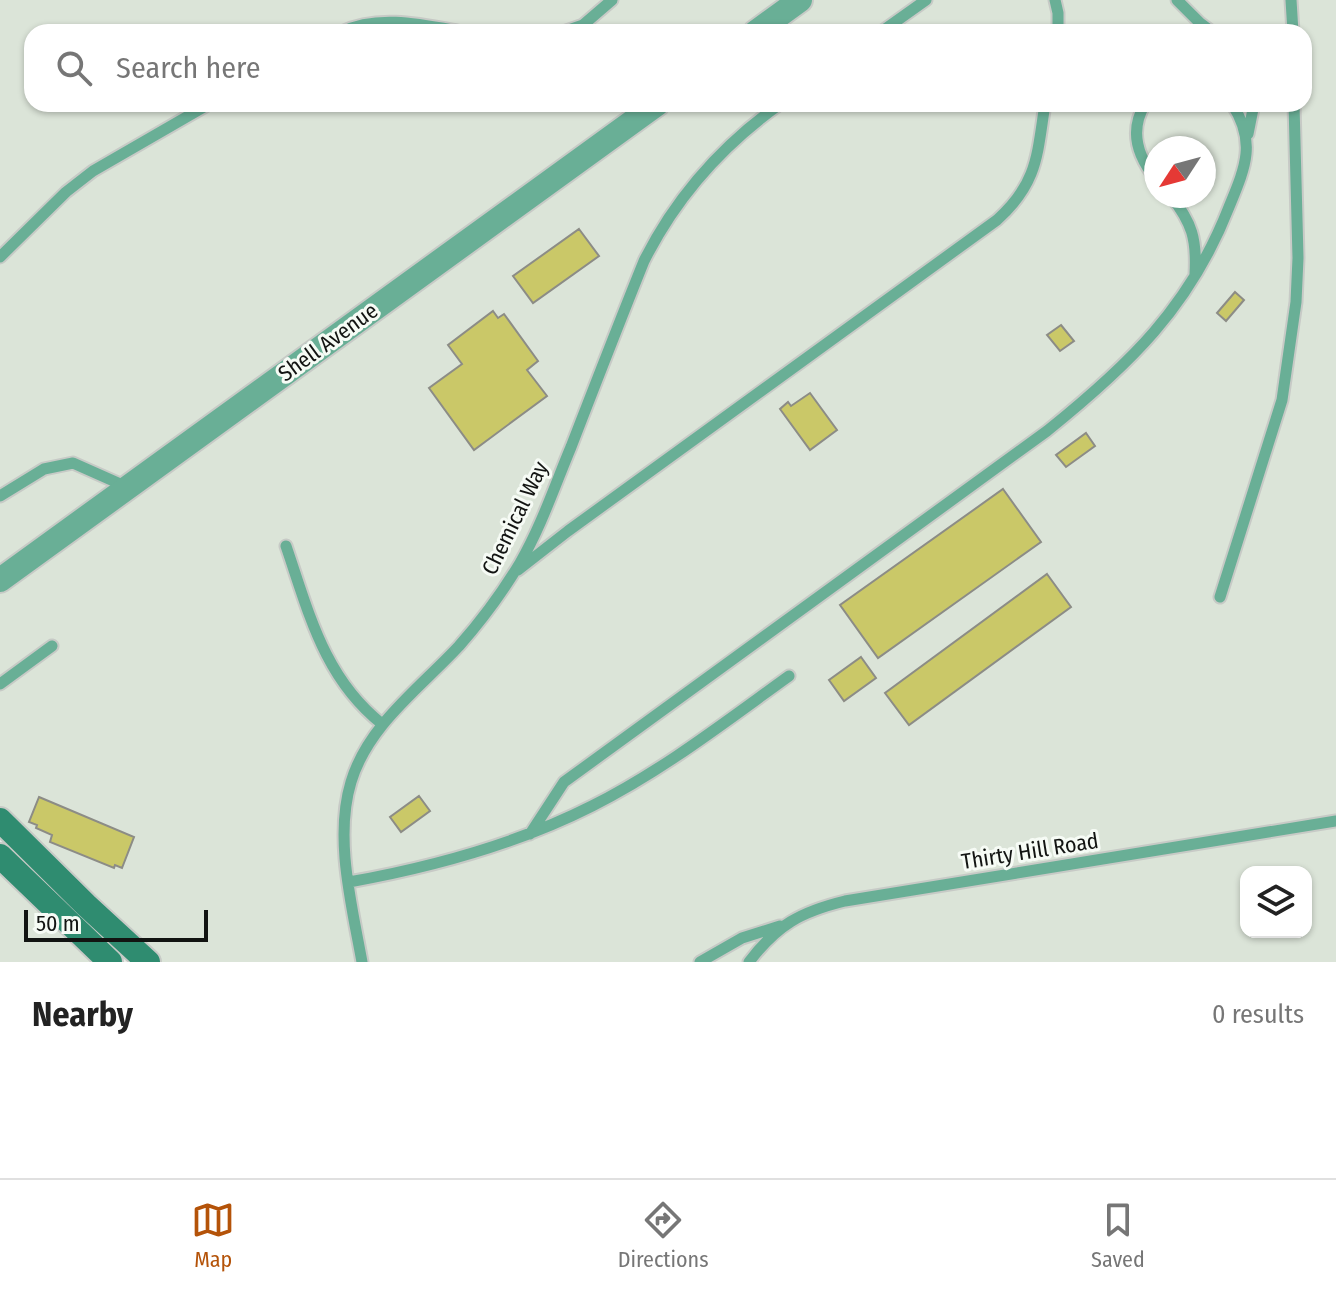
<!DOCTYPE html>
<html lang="en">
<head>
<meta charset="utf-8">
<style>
  body { margin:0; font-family:"Fira Sans Condensed",sans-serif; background:#f2f2f2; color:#222 }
  .controls { position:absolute; right:24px; bottom:24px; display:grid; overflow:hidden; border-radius:16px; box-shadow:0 2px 6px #0004 }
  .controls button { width:72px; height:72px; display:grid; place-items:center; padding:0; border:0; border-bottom:2px solid #e0e0e0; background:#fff; color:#222; font:40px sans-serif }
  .compass { position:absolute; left:1144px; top:136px; width:72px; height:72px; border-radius:50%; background:#fff; box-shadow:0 2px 6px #0004; rotate:234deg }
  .scale { position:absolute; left:24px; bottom:20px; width:184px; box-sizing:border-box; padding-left:8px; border:4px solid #121412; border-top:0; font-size:22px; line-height:28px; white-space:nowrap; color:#121412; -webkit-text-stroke:6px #f6fbf5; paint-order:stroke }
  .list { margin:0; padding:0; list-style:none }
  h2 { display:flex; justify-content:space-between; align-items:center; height:104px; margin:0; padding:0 32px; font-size:34px }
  h2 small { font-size:26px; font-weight:400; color:#767676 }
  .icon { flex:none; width:44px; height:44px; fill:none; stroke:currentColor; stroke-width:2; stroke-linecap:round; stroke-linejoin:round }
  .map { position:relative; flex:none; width:1336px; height:962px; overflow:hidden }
  .search { position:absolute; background:#fff; box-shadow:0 2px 6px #0004; left:24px; right:24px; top:24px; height:88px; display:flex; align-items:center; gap:20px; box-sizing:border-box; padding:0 28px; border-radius:24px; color:#767676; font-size:30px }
  .sheet { height:216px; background:#fff }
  nav { display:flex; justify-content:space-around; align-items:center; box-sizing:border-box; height:112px; border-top:2px solid #e0e0e0; background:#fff; font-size:22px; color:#767676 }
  nav a { display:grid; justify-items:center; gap:4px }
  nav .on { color:#b45309 }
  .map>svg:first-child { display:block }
</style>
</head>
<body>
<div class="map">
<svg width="1336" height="962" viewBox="0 0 1336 962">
  <rect width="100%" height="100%" fill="#e9ede8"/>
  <!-- built -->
  <path fill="#dbe4d8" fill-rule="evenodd" d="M 0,0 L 1336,0 L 1336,962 L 148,962 L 0,820 ZM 32,32 L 1304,32 L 1304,104 L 32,104 ZM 1156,148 L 1204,148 L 1204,196 L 1156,196 ZM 1246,872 L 1306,872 L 1306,932 L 1246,932 Z
    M 0,856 L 110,962 L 0,962 Z"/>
  <!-- building -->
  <path fill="#cac868" stroke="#8c8c86" stroke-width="2" d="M 579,229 L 599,256 L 533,303 L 513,276 Z
    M 1235,292 L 1244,300 L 1226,321 L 1217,313 Z
    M 493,311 L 498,318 L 504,314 L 538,361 L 527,370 L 547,396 L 474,450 L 429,388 L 462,364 L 448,345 Z
    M 1061,325 L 1074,341 L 1060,351 L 1047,335 Z
    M 810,393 L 837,430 L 810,450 L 780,409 L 788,402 L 791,406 Z
    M 1086,433 L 1095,446 L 1066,467 L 1056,455 Z
    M 1003,489 L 1041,542 L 878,658 L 840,605 Z
    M 1047,574 L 1071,607 L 909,725 L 885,693 Z
    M 861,657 L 876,678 L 844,701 L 829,680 Z
    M 419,796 L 430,811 L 401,832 L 390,817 Z
    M 39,797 L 134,837 L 122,868 L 115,865 L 114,868 L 50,842 L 52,835 L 36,828 L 37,825 L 29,822 Z"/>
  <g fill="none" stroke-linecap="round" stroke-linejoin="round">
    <defs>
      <path id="service" d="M 1055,0 L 1058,13 L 1058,32
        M 1177,0 L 1200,23 L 1212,32
        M 1291,0 L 1293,32
        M 342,32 C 378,14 424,25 463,32
        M 563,32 L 583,25 L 612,0
        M 881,32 L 926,0
        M 1145,104 C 1129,131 1137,156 1156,179
        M 1248,134 L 1254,104
        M 1171,196 C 1192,223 1197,239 1195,274
        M 0,257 L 66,192 L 93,171 L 209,104
        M 0,496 L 44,469 L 73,463 L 127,487
        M 286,546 C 309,613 324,678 382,724
        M 518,570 L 568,531 L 997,220 C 1038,183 1037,155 1045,104
        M 1220,597 L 1282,400 L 1296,302 L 1298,258 L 1294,104
        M 0,684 L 52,646
        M 530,834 L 564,782 L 1047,431 C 1129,365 1190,307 1229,207 C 1245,168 1257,142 1232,104
        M 349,882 C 433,867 515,845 592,806 C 662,771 725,722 789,676
        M 362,962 C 352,906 334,838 351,782 C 368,725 420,688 459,646 C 482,620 502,593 520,563 C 541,527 555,485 571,447 C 595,385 619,323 644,261 C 676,197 721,146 780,104
        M 700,962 L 742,938 L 780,926
        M 749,962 C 777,925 800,912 845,901 L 1336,821"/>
      <path id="tertiary" d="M 756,32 L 800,0
        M 0,580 L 657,104"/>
      <path id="secondary" d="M 0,820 L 86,905 L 148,962
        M 0,856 L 110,962"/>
    </defs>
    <!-- service casing -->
    <use href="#service" stroke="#c7cac6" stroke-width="15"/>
    <!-- tertiary casing -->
    <use href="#tertiary" stroke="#c7cac6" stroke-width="28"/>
    <!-- secondary casing -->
    <use href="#secondary" stroke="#c7cac6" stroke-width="28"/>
    <!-- service -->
    <use href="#service" stroke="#69af96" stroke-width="11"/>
    <!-- tertiary -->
    <use href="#tertiary" stroke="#69af96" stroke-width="24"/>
    <!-- secondary -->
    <use href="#secondary" stroke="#2f8c70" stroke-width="24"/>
  </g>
  <g text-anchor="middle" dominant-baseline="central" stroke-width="6" stroke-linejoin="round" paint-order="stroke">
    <!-- street labels -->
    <g font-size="22" fill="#121412" stroke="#f6fbf5">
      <text transform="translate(328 342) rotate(-36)">Shell Avenue</text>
      <text transform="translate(515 518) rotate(-64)">Chemical Way</text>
      <text transform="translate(1030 851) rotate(-9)">Thirty Hill Road</text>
    </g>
  </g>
</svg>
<div class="controls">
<button><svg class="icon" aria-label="layers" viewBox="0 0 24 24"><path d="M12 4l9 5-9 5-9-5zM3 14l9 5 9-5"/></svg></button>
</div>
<svg class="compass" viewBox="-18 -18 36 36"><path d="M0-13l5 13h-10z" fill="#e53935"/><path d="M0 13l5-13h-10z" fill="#767676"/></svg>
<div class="scale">50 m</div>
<div class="search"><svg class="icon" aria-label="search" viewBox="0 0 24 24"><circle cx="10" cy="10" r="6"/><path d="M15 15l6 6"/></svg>Search here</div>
</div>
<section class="sheet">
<h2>Nearby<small>0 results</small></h2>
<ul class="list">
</ul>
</section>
<nav>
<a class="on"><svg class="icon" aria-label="map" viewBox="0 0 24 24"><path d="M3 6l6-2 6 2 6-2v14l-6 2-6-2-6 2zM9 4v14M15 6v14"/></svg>Map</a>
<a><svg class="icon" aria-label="directions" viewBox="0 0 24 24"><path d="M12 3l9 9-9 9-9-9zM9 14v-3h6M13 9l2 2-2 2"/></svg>Directions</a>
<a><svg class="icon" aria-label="saved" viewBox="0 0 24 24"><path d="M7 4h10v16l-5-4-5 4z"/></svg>Saved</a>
</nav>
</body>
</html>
